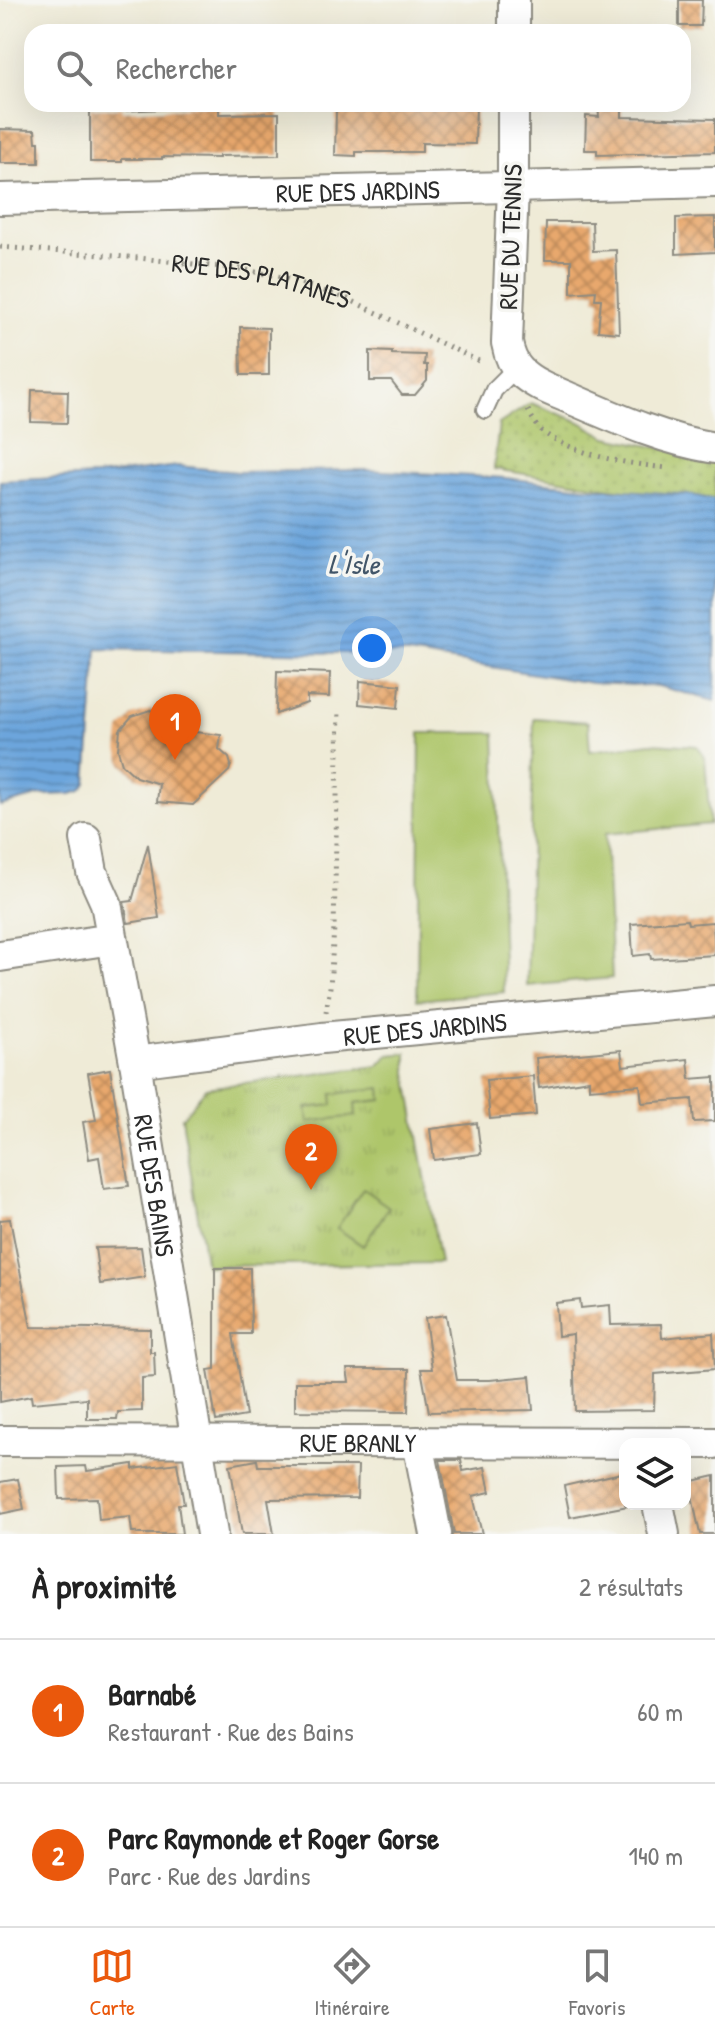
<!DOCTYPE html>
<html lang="fr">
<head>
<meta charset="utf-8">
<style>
  body { margin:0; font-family:"Patrick Hand",sans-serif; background:#f6f6f6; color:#222 }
  .controls { position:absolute; right:24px; bottom:24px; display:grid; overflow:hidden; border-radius:16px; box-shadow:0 8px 32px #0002 }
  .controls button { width:72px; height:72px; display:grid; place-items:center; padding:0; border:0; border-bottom:2px solid #e0e0e0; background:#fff; color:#222; font:40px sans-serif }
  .you { position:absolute; left:372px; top:648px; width:28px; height:28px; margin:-20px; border:6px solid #fff; border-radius:50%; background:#1a73e8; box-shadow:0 0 0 12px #1a73e833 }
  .badge { display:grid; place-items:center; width:52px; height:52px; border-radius:50%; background:#ea580c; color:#fff; font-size:26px; font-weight:700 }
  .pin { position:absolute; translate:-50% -66px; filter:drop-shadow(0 2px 4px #0008) }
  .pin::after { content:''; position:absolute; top:42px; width:28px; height:24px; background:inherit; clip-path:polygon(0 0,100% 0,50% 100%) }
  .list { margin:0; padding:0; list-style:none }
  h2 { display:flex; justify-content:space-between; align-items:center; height:104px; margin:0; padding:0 32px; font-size:34px }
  h2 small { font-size:26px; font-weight:400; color:#767676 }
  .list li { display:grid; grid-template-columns:52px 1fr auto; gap:24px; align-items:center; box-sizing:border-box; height:144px; padding:0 32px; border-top:2px solid #e0e0e0 }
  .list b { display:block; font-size:30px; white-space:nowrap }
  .list p { margin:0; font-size:26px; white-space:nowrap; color:#767676 }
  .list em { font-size:26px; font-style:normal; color:#767676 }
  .icon { flex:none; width:44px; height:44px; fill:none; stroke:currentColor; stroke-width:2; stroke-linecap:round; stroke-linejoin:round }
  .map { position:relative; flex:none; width:715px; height:1534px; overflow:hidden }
  .search { position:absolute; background:#fff; box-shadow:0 8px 32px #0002; left:24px; right:24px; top:24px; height:88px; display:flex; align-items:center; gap:20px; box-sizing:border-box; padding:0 28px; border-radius:24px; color:#767676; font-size:30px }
  .sheet { height:392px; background:#fff }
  nav { display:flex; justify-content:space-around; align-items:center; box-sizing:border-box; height:112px; border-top:2px solid #e0e0e0; background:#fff; font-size:22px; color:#767676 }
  nav a { display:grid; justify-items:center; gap:4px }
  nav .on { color:#ea580c }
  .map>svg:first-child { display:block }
</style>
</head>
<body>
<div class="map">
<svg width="715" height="1534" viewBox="0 0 715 1534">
  <defs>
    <pattern id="grass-dots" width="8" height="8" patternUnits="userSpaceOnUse" patternTransform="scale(2)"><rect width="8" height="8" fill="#aec66b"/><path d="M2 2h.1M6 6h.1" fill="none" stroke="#96aa5d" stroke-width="1.8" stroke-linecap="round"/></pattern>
    <pattern id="park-tufts" width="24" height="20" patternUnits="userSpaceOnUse" patternTransform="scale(2)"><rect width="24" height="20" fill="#aec66b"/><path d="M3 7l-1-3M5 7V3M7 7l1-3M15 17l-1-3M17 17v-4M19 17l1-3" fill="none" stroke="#96aa5d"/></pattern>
    <pattern id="water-rules" width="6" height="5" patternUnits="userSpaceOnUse" patternTransform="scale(2)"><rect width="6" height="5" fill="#6ca5dc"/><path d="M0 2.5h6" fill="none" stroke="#5987b3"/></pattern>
    <pattern id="building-cross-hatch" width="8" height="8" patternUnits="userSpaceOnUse" patternTransform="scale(2)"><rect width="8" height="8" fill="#e8a86d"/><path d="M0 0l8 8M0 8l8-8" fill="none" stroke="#bc895a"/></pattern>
  </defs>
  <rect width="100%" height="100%" fill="#f6f6f2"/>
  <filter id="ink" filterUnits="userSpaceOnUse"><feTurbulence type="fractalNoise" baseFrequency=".0125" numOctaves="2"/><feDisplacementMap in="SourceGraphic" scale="16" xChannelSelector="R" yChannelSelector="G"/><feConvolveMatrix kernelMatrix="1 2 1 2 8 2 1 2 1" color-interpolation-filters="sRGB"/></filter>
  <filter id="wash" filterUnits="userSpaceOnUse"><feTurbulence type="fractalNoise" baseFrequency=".006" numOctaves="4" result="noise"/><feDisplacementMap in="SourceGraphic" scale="32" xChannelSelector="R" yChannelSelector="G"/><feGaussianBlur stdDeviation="1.8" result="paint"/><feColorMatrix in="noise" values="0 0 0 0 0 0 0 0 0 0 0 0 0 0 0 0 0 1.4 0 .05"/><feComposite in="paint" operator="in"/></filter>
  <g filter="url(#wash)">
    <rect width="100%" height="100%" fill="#efebd7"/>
    <!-- grass -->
    <path fill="url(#grass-dots)" stroke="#6c784b" stroke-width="2" d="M 531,403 L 580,422 L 607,437 L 715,459 L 715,505 L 494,469 L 499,424 Z"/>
    <!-- park -->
    <path fill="url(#park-tufts)" stroke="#6c784b" stroke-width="2" d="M 407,1053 L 407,1073 L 440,1263 L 206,1266 L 182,1118 L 206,1088 L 378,1066 L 389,1055 Z"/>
    <!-- garden -->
    <path fill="#aec66b" stroke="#6c784b" stroke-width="2" d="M 534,718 L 588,722 L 590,751 L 651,743 L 697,746 L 705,757 L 710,824 L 605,834 L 612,978 L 527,986 Z
      M 420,733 L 495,733 L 504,992 L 417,1000 Z
      M 381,1088 L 382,1100 L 355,1103 L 356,1116 L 308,1122 L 306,1108 L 333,1105 L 332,1094 Z
      M 363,1189 L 389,1207 L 363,1246 L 337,1228 Z"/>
    <!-- water -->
    <path fill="url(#water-rules)" stroke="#4c6884" stroke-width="2" d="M 178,466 L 238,472 L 366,470 L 505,478 L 583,487 L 693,495 L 715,500 L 715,701 L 658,686 L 592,683 L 408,654 L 97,649 L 87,784 L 82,791 L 71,794 L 41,795 L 0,806 L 0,481 L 96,476 Z"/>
    <g id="blocks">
      <!-- building -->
      <path fill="url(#building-cross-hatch)" d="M 679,0 L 702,0 L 701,26 L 679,26 Z
        M 447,104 L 476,104 L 475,144 L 422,143 L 422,152 L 356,152 L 356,156 L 335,155 L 336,110 L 387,111 L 387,107 L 447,107 Z
        M 598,104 L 622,104 L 622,117 L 715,119 L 715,152 L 597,155 L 597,150 L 585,150 L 586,116 L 599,117 Z
        M 185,106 L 219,106 L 219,114 L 279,113 L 279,155 L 219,156 L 219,158 L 162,157 L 162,159 L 122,159 L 122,162 L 90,162 L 90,108 L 123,108 L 121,111 L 186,108 Z
        M 0,129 L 35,130 L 36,142 L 39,142 L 39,163 L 0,163 Z
        M 715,217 L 715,252 L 676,254 L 676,218 Z
        M 546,222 L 592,222 L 593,251 L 616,250 L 619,333 L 598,331 L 601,299 L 595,299 L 596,291 L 571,293 L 571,260 L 545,260 Z
        M 240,327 L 269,328 L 269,375 L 241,375 Z
        M 370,351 L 392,352 L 392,354 L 425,355 L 424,365 L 427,365 L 427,381 L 415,395 L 402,395 L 391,381 L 370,381 Z
        M 32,390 L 68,391 L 67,423 L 31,422 Z
        M 277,671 L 330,673 L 329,697 L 307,696 L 307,703 L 276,714 Z
        M 360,681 L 400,685 L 398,708 L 359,704 Z
        M 150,710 L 166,716 L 174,722 L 178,730 L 221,735 L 219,749 L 229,758 L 231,765 L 229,771 L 193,805 L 157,802 L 159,784 L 136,777 L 122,764 L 118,750 L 120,730 L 132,716 Z
        M 148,844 L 159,918 L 128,923 L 124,902 L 132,901 Z
        M 687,920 L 688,924 L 713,922 L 715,955 L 651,959 L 650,954 L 633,956 L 631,924 Z
        M 621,1050 L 623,1066 L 688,1059 L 690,1079 L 715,1077 L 715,1121 L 694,1122 L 692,1099 L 642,1103 L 640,1085 L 589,1089 L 589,1080 L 539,1088 L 536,1058 Z
        M 110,1069 L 129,1186 L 104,1189 L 99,1157 L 89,1159 L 83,1122 L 96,1120 L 88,1073 Z
        M 533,1076 L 536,1115 L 490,1119 L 486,1080 Z
        M 477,1123 L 481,1154 L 434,1160 L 430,1129 Z
        M 10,1219 L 31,1327 L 150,1329 L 150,1352 L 154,1352 L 155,1377 L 142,1378 L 142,1411 L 118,1412 L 117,1419 L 87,1419 L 87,1398 L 32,1403 L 31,1396 L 0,1402 L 0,1220 Z
        M 141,1247 L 145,1277 L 100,1284 L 95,1248 Z
        M 215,1268 L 250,1268 L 251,1334 L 233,1334 L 246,1416 L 216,1421 L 208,1370 L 215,1369 Z
        M 580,1300 L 581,1308 L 610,1305 L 611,1325 L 661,1324 L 662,1338 L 713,1333 L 715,1369 L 655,1374 L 654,1410 L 575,1411 L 573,1334 L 558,1336 L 556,1303 Z
        M 446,1315 L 457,1380 L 490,1380 L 530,1376 L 533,1410 L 429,1412 L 421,1369 L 432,1369 L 425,1318 Z
        M 347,1369 L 409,1369 L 408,1412 L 295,1411 L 295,1382 L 349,1382 Z
        M 257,1460 L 258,1466 L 358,1466 L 357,1498 L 268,1499 L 274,1534 L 242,1534 L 230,1465 Z
        M 440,1460 L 461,1460 L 463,1471 L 485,1467 L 490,1492 L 473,1496 L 482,1534 L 454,1534 Z
        M 177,1463 L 184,1504 L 178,1504 L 182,1534 L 137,1534 L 136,1532 L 132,1532 L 130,1517 L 99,1520 L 97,1498 L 59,1499 L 58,1467 L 86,1466 L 87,1471 L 133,1464 L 133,1469 Z
        M 621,1473 L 625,1492 L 625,1504 L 628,1506 L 570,1517 L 564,1486 Z
        M 715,1476 L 715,1534 L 700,1534 L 689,1482 Z
        M 18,1479 L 24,1509 L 0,1514 L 0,1482 Z"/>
    </g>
  </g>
  <g filter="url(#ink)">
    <use href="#blocks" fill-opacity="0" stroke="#8d8b81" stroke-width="2"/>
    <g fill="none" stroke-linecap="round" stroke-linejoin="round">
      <defs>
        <path id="service" d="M 485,410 L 494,390 L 517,367"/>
        <g id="minor">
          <path d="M 514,32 L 514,0"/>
          <path d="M 513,104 L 513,187 L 507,343 C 509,354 512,363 520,371 C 534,385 556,392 574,400 C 620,420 665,440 715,448"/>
          <path id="s2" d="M 0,199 L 715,182"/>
          <path id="s3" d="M 86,839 L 92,872 L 106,903 L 135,1062 L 212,1534"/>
          <path d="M 0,956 L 112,939"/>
          <path id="s4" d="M 135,1062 L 322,1038 L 715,1001"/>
          <path id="s5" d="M 0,1441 L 715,1443"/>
          <path d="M 418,1442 L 436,1534"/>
          <path d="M 658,1504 L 664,1534"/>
        </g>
      </defs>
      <!-- service casing -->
      <use href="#service" stroke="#8d8b81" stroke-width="20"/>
      <!-- minor casing -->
      <use href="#minor" stroke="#8d8b81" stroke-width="34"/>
      <!-- path -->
      <g stroke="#8d8b81" stroke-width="5" stroke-dasharray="2 6" stroke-linecap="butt">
        <path id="s1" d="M 0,247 L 139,258 L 240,269 L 282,277 L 348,299 L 483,363"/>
        <path d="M 528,410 C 532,418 536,425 542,431 C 550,438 560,442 569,446 C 602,460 633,464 667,468"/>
        <path d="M 326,1012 L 330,987 L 334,928 L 339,709"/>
      </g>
      <!-- service -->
      <use href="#service" stroke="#fff" stroke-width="16"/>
      <!-- minor -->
      <use href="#minor" stroke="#fff" stroke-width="30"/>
    </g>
  </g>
  <g text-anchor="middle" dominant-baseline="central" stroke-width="7" stroke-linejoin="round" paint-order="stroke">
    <!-- street labels -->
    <g font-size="26" fill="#2b2b2b" stroke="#f6f6f2">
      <text stroke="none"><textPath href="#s2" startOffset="358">RUE DES JARDINS</textPath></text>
      <text transform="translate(510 237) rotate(-88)">RUE DU TENNIS</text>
      <text stroke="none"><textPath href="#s1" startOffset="264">RUE DES PLATANES</textPath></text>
      <text stroke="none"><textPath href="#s4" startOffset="292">RUE DES JARDINS</textPath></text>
      <text stroke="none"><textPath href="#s3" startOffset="354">RUE DES BAINS</textPath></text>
      <text stroke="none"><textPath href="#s5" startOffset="358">RUE BRANLY</textPath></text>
    </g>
    <!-- water labels -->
    <g font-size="28" font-style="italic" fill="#425669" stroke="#f6f6f2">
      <text transform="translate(354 564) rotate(1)">L'Isle</text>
    </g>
  </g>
</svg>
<div class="controls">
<button><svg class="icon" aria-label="layers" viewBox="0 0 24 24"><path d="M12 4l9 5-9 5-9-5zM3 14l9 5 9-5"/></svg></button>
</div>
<div class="you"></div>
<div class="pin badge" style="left:175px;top:760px">1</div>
<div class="pin badge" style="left:311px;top:1190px">2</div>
<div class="search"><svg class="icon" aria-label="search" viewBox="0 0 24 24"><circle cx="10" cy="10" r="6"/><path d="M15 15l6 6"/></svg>Rechercher</div>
</div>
<section class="sheet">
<h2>À proximité<small>2 résultats</small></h2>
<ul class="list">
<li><span class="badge">1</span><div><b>Barnabé</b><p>Restaurant · Rue des Bains</p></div><em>60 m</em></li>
<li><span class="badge">2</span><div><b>Parc Raymonde et Roger Gorse</b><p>Parc · Rue des Jardins</p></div><em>140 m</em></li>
</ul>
</section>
<nav>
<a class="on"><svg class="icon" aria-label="map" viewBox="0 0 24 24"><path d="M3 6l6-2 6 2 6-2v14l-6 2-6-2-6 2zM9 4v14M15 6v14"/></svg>Carte</a>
<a><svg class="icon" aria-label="directions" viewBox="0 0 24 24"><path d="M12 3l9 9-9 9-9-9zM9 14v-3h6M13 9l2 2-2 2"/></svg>Itinéraire</a>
<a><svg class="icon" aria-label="saved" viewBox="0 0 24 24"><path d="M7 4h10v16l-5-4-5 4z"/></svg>Favoris</a>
</nav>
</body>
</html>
